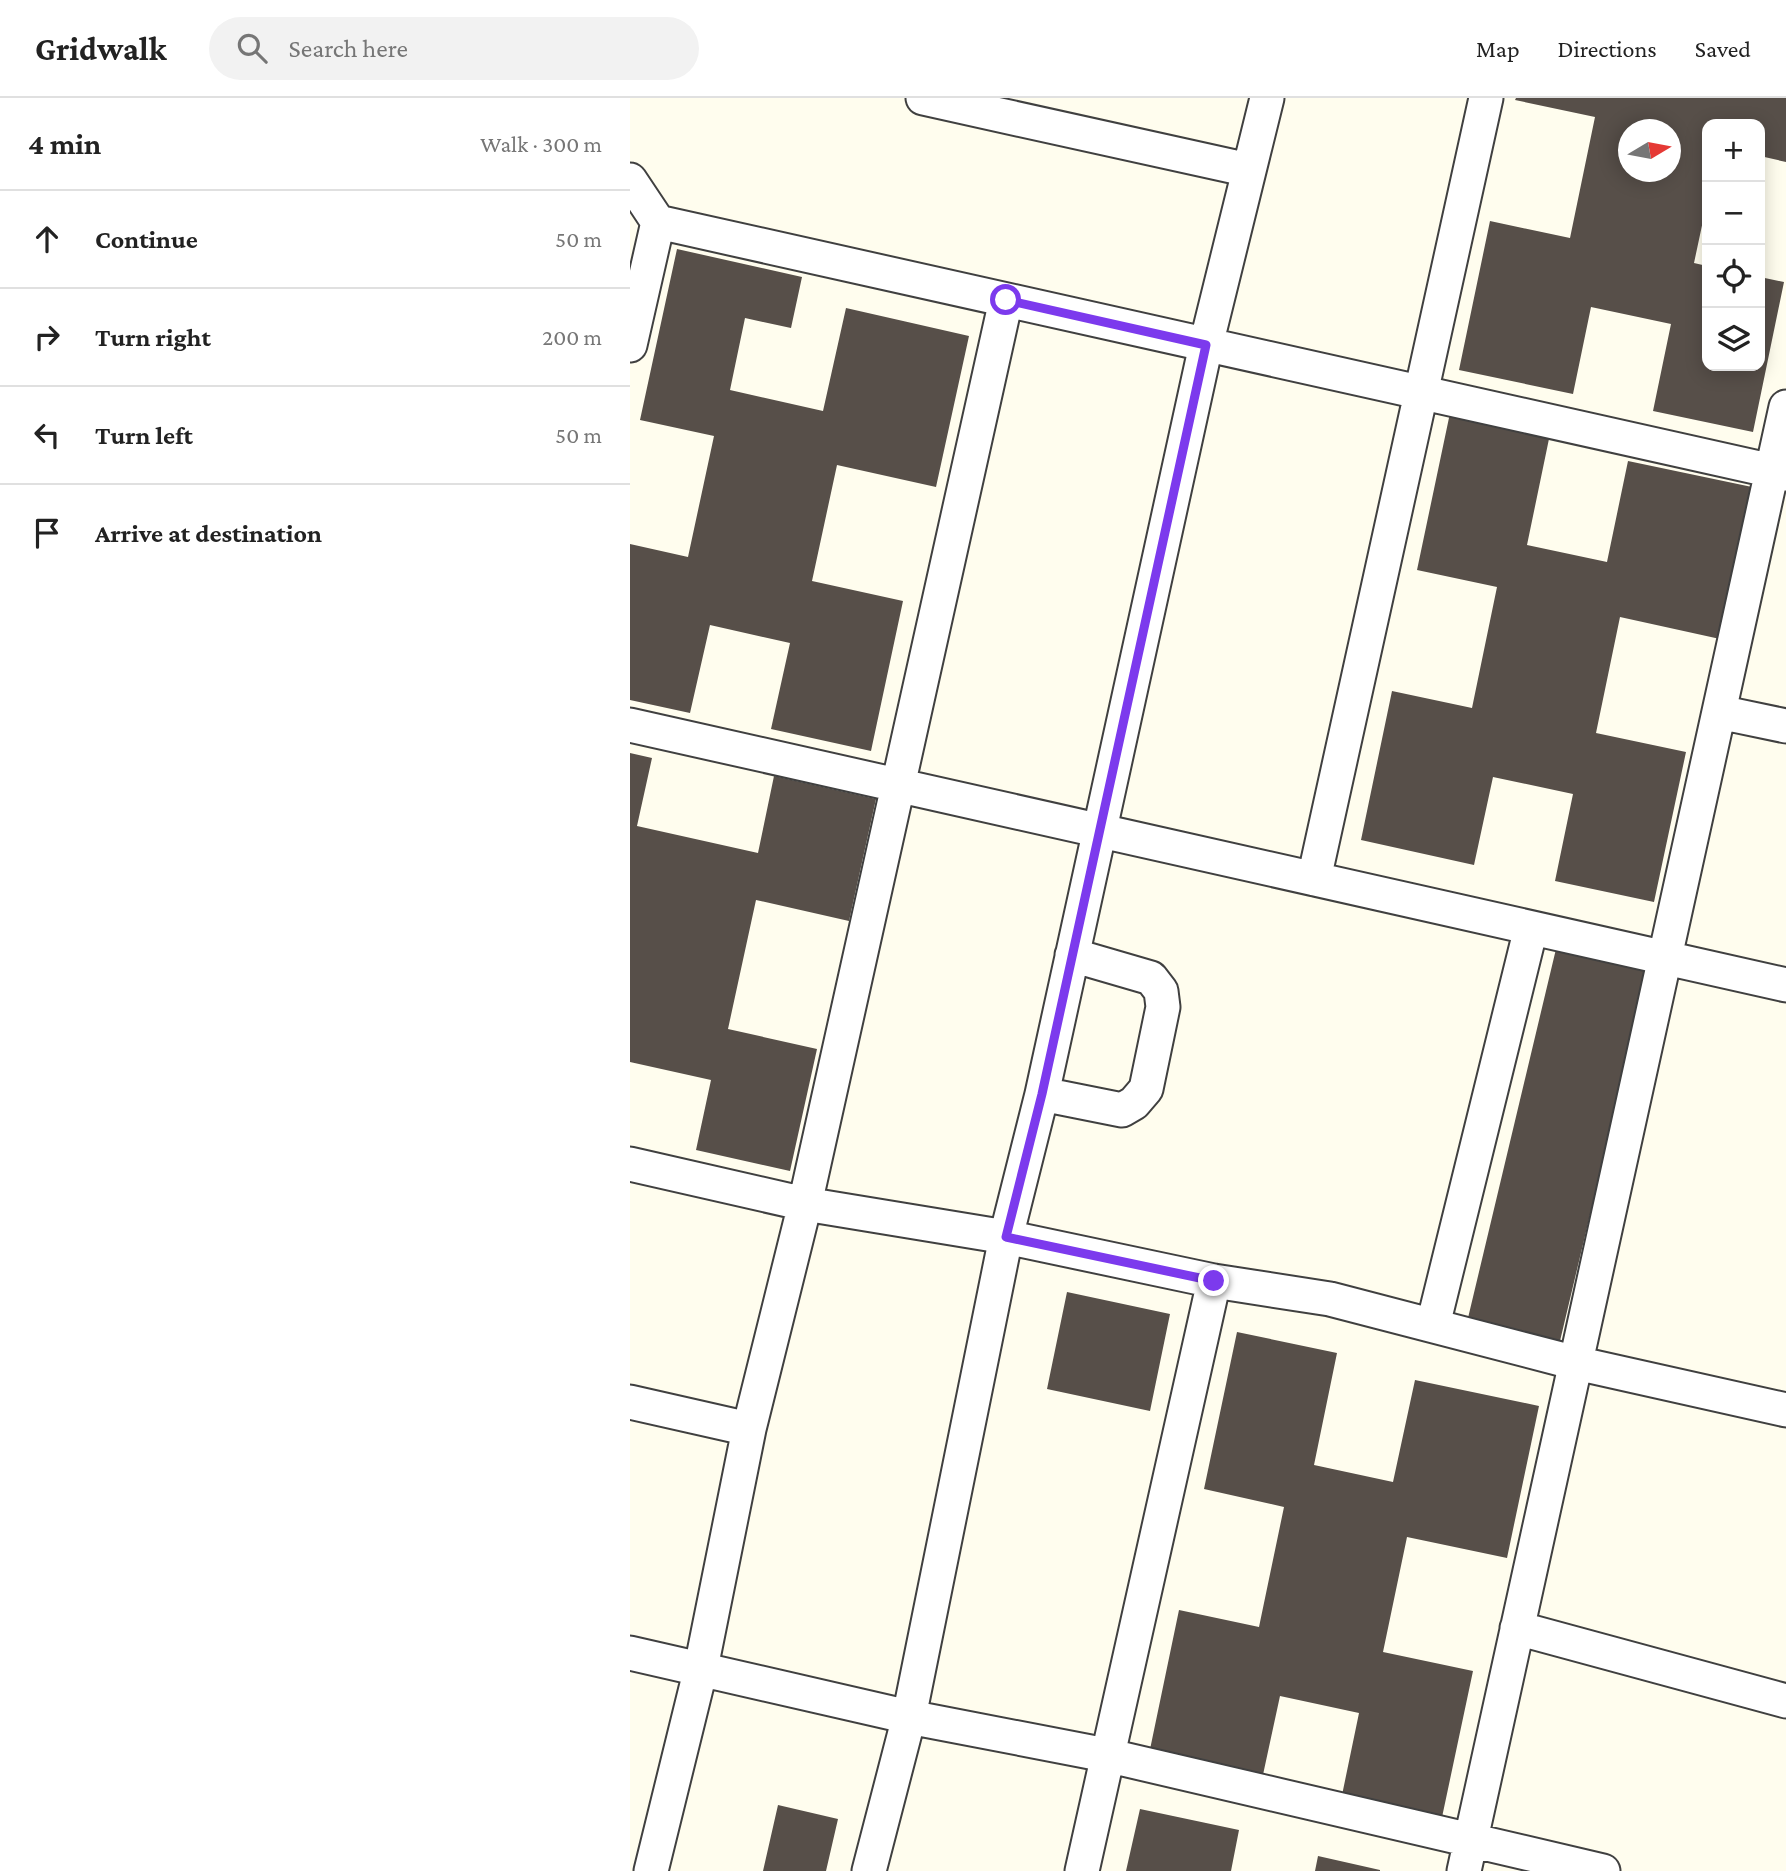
<!DOCTYPE html>
<html lang="en">
<head>
<meta charset="utf-8">
<style>
  body { margin:0; font-family:"Crimson Pro",serif; background:#f2f2f2; color:#222 }
  .controls { position:absolute; right:21px; top:21px; display:grid; overflow:hidden; border-radius:14px; box-shadow:0 4px 18px #0003 }
  .controls button { width:63px; height:63px; display:grid; place-items:center; padding:0; border:0; border-bottom:2px solid #e0e0e0; background:#fff; color:#222; font:35px sans-serif }
  .compass { position:absolute; left:988px; top:21px; width:63px; height:63px; border-radius:50%; background:#fff; box-shadow:0 4px 18px #0003; rotate:80deg }
  .stop { position:absolute; width:21px; height:21px; margin:-16px; border:5px solid #7c3aed; border-radius:50%; background:#fff }
  .stop.end { background:#7c3aed; border-color:#fff; box-shadow:0 2px 7px #0008 }
  .list { margin:0; padding:0; list-style:none }
  h2 { display:flex; justify-content:space-between; align-items:center; height:91px; margin:0; padding:0 28px; font-size:30px }
  h2 small { font-size:23px; font-weight:400; color:#767676 }
  .list li { display:grid; grid-template-columns:46px 1fr auto; gap:21px; align-items:center; box-sizing:border-box; height:98px; padding:0 28px; border-top:2px solid #e0e0e0 }
  .list b { display:block; font-size:26px; white-space:nowrap }
  .list em { font-size:23px; font-style:normal; color:#767676 }
  .icon { flex:none; width:38px; height:38px; fill:none; stroke:currentColor; stroke-width:2; stroke-linecap:round; stroke-linejoin:round }
  .map { position:relative; flex:none; width:1156px; height:1773px; overflow:hidden }
  header { display:flex; align-items:center; gap:42px; box-sizing:border-box; height:98px; padding:0 35px; background:#fff; border-bottom:2px solid #e0e0e0 }
  header strong { font-size:33px }
  nav { display:flex; gap:38px; margin-inline-start:auto; font-size:24px }
  .search { width:490px; height:63px; background:#f2f2f2; display:flex; align-items:center; gap:18px; box-sizing:border-box; padding:0 24px; border-radius:38px; color:#767676; font-size:26px }
  main { display:flex }
  aside { flex:1; background:#fff }
  .map>svg:first-child { display:block }
</style>
</head>
<body>
<header>
<strong>Gridwalk</strong>
<div class="search"><svg class="icon" aria-label="search" viewBox="0 0 24 24"><circle cx="10" cy="10" r="6"/><path d="M15 15l6 6"/></svg>Search here</div>
<nav><a>Map</a><a>Directions</a><a>Saved</a></nav>
</header>
<main>
<aside>
<h2>4 min<small>Walk · 300 m</small></h2>
<ul class="list">
<li><svg class="icon" aria-label="ahead" viewBox="0 0 24 24"><path d="M12 20V5M6 11l6-6 6 6"/></svg><div><b>Continue</b></div><em>50 m</em></li>
<li><svg class="icon" aria-label="right" viewBox="0 0 24 24"><path d="M7 20v-9h11M14 6l5 5-5 5"/></svg><div><b>Turn right</b></div><em>200 m</em></li>
<li><svg class="icon" aria-label="left" viewBox="0 0 24 24"><path d="M17 20v-9H6M10 6l-5 5 5 5"/></svg><div><b>Turn left</b></div><em>50 m</em></li>
<li><svg class="icon" aria-label="arrive" viewBox="0 0 24 24"><path d="M6 21V4h12l-3 4 3 4H6"/></svg><div><b>Arrive at destination</b></div></li>
</ul>
</aside>
<div class="map">
<svg width="1156" height="1773" viewBox="0 0 1156 1773">
  <rect width="100%" height="100%" fill="#fffdee"/>
  <!-- building -->
  <path fill="#574f49" fill-rule="evenodd" d="M 886,0 L 1156,0 L 1156,64 L 1130,58 L 1130,26 L 1077,26 L 1077,104 L 1064,165 L 1077,168 L 1077,268 L 1130,268 L 1130,179 L 1154,184 L 1123,334 L 1023,313 L 1041,226 L 961,209 L 943,296 L 829,272 L 860,123 L 940,140 L 965,19 L 885,2 ZM 998,32 L 1040,32 L 1040,74 L 998,74 Z
    M 47,151 L 172,179 L 161,230 L 115,220 L 100,292 L 193,313 L 216,210 L 339,238 L 306,389 L 207,367 L 182,483 L 273,503 L 241,653 L 141,631 L 160,545 L 80,527 L 60,615 L 0,602 L 0,446 L 58,459 L 84,338 L 10,322 Z
    M 820,315 L 920,336 L 897,447 L 977,464 L 998,363 L 1122,389 L 1090,541 L 990,519 L 966,635 L 1056,654 L 1024,804 L 925,783 L 943,696 L 863,679 L 844,767 L 731,742 L 762,593 L 842,610 L 867,489 L 787,472 Z
    M 0,655 L 22,660 L 7,728 L 128,755 L 144,678 L 246,701 L 219,823 L 126,802 L 98,931 L 187,951 L 160,1073 L 66,1052 L 81,982 L 0,964 Z
    M 926,851 L 1018,873 L 930,1243 L 838,1220 Z
    M 437,1194 L 540,1216 L 520,1313 L 417,1291 Z
    M 607,1234 L 707,1255 L 684,1367 L 763,1384 L 785,1282 L 909,1308 L 877,1460 L 777,1439 L 753,1554 L 843,1573 L 811,1724 L 711,1702 L 729,1615 L 650,1598 L 631,1686 L 518,1661 L 549,1512 L 629,1529 L 654,1409 L 574,1391 Z
    M 148,1707 L 208,1721 L 196,1773 L 133,1773 Z
    M 510,1711 L 609,1732 L 601,1773 L 496,1773 Z
    M 688,1758 L 750,1772 L 750,1773 L 685,1773 Z"/>
  <g fill="none" stroke-linecap="round" stroke-linejoin="round">
    <defs>
      <path id="minor" d="M 293,0 L 619,72
        M 0,82 L 28,124 L 1156,376
        M 0,247 L 28,124
        M 1089,614 L 1156,628
        M 0,627 L 1156,887
        M 684,781 L 856,0
        M 412,996 L 492,1012 L 504,1005 L 516,991 L 533,909 L 531,893 L 521,880 L 442,857
        M 0,1066 L 175,1106 L 376,1139 L 584,1183 L 700,1201 L 946,1265 L 1156,1312
        M 803,1227 L 901,830
        M 0,1304 L 119,1331
        M 887,1530 L 1156,1603
        M 0,1555 L 279,1619 L 476,1657 L 973,1773
        M 21,1773 L 71,1570 L 119,1331 L 175,1106 L 376,202
        M 239,1773 L 279,1619 L 376,1139 L 412,996 L 576,247 L 637,0
        M 452,1773 L 584,1183
        M 834,1773 L 1156,309"/>
    </defs>
    <!-- minor casing -->
    <use href="#minor" stroke="#404040" stroke-width="37"/>
    <!-- minor -->
    <use href="#minor" stroke="#fff" stroke-width="33"/>
  </g>
  <g fill="none" stroke-linecap="round" stroke-linejoin="round">
    <!-- route -->
    <path stroke="#7c3aed" stroke-width="9" d="M 376,202 L 576,247 L 412,996 L 376,1139 L 584,1183"/>
  </g>
</svg>
<div class="controls">
<button>+</button>
<button>−</button>
<button><svg class="icon" aria-label="locate" viewBox="0 0 24 24"><circle cx="12" cy="12" r="6"/><path d="M12 2v4M12 18v4M2 12h4M18 12h4"/></svg></button>
<button><svg class="icon" aria-label="layers" viewBox="0 0 24 24"><path d="M12 4l9 5-9 5-9-5zM3 14l9 5 9-5"/></svg></button>
</div>
<svg class="compass" viewBox="-18 -18 36 36"><path d="M0-13l5 13h-10z" fill="#e53935"/><path d="M0 13l5-13h-10z" fill="#767676"/></svg>
<div class="stop" style="left:376px;top:202px"></div>
<div class="stop end" style="left:584px;top:1183px"></div>
</div>
</main>
</body>
</html>
